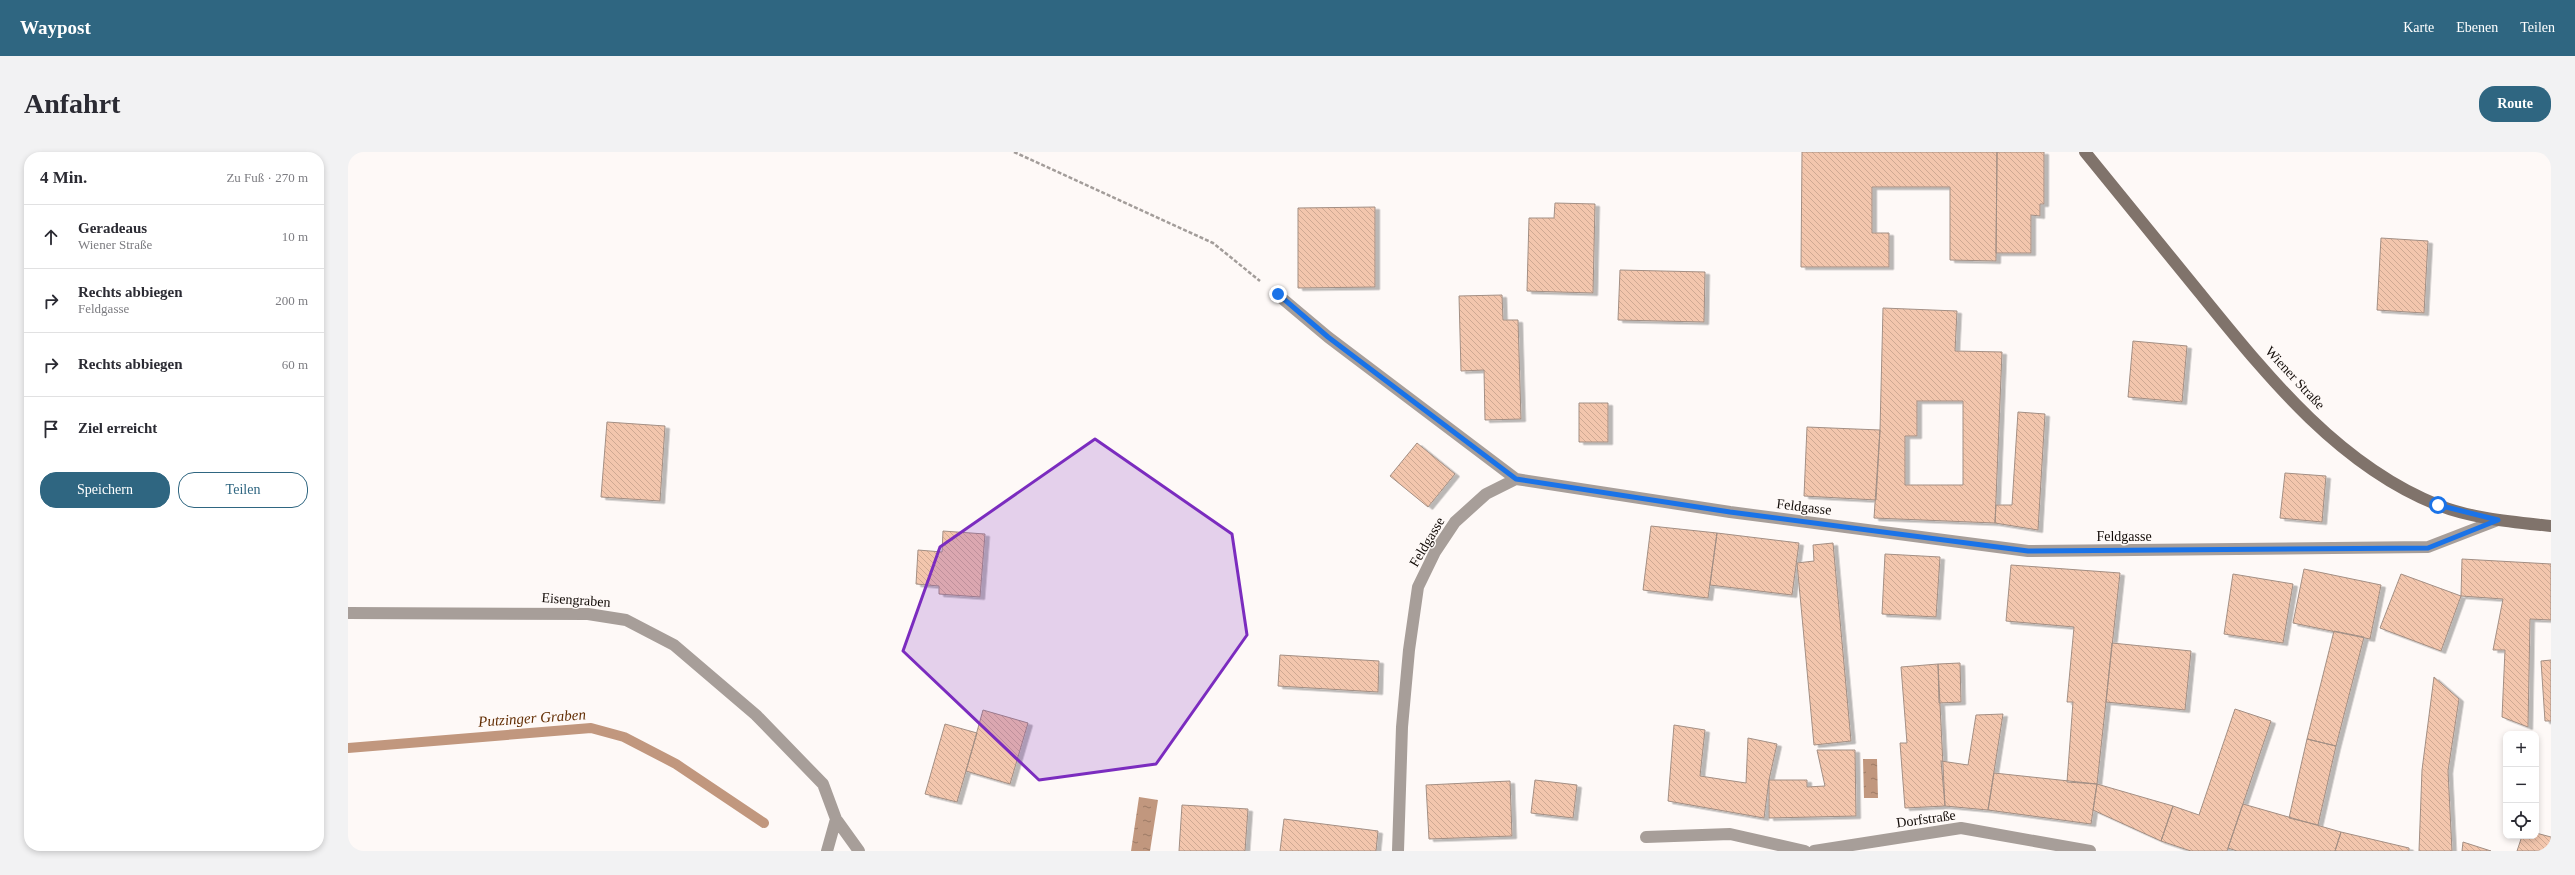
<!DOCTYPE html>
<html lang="de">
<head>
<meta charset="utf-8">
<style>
  body { margin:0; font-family:"Times New Roman",serif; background:#f2f2f3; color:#2b2b33 }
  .controls { position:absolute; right:12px; bottom:12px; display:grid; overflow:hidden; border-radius:8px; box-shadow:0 2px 6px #0003 }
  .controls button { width:36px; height:36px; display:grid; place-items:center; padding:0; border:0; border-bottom:1px solid #e1e1e2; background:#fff; color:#2b2b33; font:20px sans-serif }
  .stop { position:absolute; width:12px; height:12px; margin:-9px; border:3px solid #1a73e8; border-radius:50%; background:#fff }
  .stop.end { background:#1a73e8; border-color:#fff; box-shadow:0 1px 4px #0008 }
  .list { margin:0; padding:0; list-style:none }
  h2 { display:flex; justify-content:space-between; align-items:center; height:52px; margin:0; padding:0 16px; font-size:17px }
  h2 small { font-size:13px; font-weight:400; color:#7c7c81 }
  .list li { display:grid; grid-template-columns:26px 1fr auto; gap:12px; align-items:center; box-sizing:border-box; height:64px; padding:0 16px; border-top:1px solid #e1e1e2 }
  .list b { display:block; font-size:15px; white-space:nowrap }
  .list p { margin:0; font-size:13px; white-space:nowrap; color:#7c7c81 }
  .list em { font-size:13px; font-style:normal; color:#7c7c81 }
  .actions { display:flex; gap:8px; padding:12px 16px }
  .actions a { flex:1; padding:9px 0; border:1px solid #2f6681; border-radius:16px; text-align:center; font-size:14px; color:#2f6681 }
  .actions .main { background:#2f6681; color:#fff }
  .icon { flex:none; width:22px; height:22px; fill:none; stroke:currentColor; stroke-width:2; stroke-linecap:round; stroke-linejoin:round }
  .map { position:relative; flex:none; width:2203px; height:699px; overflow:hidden; border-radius:16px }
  header { display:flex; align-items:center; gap:24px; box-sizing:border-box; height:56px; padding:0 20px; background:#2f6681; color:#fff }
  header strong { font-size:19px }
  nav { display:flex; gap:22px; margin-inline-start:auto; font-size:14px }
  .intro { display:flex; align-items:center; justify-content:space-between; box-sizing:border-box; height:96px; padding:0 24px }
  h1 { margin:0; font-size:28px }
  .button { padding:10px 18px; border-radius:16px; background:#2f6681; color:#fff; font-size:14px; font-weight:700 }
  main { display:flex; gap:24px; padding:0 24px }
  aside { flex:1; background:#fff; border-radius:16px; box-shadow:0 2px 6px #0003 }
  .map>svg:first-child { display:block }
</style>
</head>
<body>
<header>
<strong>Waypost</strong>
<nav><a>Karte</a><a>Ebenen</a><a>Teilen</a></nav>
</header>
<div class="intro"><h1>Anfahrt</h1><a class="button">Route</a></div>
<main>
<aside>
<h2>4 Min.<small>Zu Fuß · 270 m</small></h2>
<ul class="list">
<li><svg class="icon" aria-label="ahead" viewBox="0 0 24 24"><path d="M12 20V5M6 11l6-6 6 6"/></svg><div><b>Geradeaus</b><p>Wiener Straße</p></div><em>10 m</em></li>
<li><svg class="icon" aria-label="right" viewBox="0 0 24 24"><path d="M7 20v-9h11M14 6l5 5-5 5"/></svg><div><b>Rechts abbiegen</b><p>Feldgasse</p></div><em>200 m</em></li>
<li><svg class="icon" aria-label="right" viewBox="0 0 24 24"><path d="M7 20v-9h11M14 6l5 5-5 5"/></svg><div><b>Rechts abbiegen</b></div><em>60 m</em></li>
<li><svg class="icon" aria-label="arrive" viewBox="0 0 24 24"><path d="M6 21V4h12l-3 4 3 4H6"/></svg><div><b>Ziel erreicht</b></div></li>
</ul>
<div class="actions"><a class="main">Speichern</a><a>Teilen</a></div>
</aside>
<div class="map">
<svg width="2203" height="699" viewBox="0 0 2203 699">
  <defs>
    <pattern id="water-ripples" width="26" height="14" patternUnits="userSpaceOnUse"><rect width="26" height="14" fill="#c1977e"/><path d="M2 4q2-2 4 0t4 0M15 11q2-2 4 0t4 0" fill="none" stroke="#9c7a65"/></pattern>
    <pattern id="building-back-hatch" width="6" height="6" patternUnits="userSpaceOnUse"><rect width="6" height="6" fill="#f3c6ad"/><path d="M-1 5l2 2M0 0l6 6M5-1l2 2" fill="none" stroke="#cfa993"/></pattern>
    <filter id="shadow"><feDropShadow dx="4.5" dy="2.5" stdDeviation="0" flood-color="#0004"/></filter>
  </defs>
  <rect width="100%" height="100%" fill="#fef9f7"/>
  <!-- water -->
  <path fill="url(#water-ripples)" d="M 1515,607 L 1529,607 L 1530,646 L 1516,646 Z
    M 791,645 L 810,648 L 802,699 L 783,699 Z"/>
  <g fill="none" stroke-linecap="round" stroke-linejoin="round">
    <!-- stream -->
    <path stroke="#c1977e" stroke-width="10" d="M 0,596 L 243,576 L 276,585 L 328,612 L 416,671"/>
  </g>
  <!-- building -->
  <path fill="url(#building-back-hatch)" stroke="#a38f84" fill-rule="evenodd" filter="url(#shadow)" d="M 1454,0 L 1649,0 L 1648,109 L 1602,108 L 1602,35 L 1524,35 L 1524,81 L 1541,81 L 1541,115 L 1453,115 Z
    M 1649,0 L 1696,0 L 1696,52 L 1692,52 L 1692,64 L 1683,63 L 1683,101 L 1648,101 Z
    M 1207,51 L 1247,52 L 1245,141 L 1179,139 L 1181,66 L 1206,66 Z
    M 1027,55 L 1027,135 L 950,136 L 950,56 Z
    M 2033,86 L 2080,89 L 2076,161 L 2029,158 Z
    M 1272,118 L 1357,120 L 1356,170 L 1270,168 Z
    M 1154,143 L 1155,168 L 1170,168 L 1173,267 L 1137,268 L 1136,218 L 1113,219 L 1111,144 Z
    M 1535,156 L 1609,159 L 1607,199 L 1654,200 L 1647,371 L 1526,366 L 1532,278 ZM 1569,249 L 1615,249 L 1615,333 L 1557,333 L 1557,284 L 1569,284 Z
    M 1785,189 L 1839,194 L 1834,250 L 1780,245 Z
    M 1231,251 L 1260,251 L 1260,290 L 1231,290 Z
    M 1670,260 L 1697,262 L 1690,378 L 1647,371 L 1648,353 L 1664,353 Z
    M 259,270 L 317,274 L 312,349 L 253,345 Z
    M 1459,275 L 1532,278 L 1528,348 L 1456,344 Z
    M 1069,291 L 1107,322 L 1080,355 L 1042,324 Z
    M 1937,321 L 1978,324 L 1974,370 L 1932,366 Z
    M 1303,374 L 1369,381 L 1360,446 L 1295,438 Z
    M 595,379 L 637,382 L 632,445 L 591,442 L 591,434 L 568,432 L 570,398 L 594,400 Z
    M 1369,381 L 1451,391 L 1444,443 L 1362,433 Z
    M 1485,391 L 1503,589 L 1466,593 L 1449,411 L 1466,409 L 1465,393 Z
    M 1537,402 L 1592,405 L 1588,465 L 1534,462 Z
    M 2114,407 L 2203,412 L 2203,468 L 2182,467 L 2180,575 L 2154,565 L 2157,498 L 2145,498 L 2155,447 L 2113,444 Z
    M 1663,413 L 1772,421 L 1749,632 L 1719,630 L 1725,550 L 1719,550 L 1726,475 L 1658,469 Z
    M 1956,417 L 2033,433 L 2022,487 L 1945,471 Z
    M 1885,422 L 1945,432 L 1935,491 L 1876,482 Z
    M 2053,422 L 2113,444 L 2093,499 L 2032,476 Z
    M 1986,479 L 2016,485 L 1988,594 L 1959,587 Z
    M 1764,491 L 1843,499 L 1837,558 L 1758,550 Z
    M 932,503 L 1031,509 L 1030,540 L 930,534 Z
    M 2203,508 L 2203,569 L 2197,569 L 2193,509 Z
    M 1612,511 L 1613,550 L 1591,551 L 1590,512 Z
    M 1590,512 L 1597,654 L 1557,656 L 1552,591 L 1559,591 L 1553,515 Z
    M 2086,525 L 2111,547 L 2100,619 L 2104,699 L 2071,699 L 2074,618 Z
    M 1887,557 L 1923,569 L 1879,699 L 1843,699 L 1813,689 L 1825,654 L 1851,663 Z
    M 635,558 L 680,571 L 662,632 L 618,619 Z
    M 1655,562 L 1640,658 L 1597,654 L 1593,609 L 1620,613 L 1628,563 Z
    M 597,572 L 629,581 L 609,650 L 577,642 Z
    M 1326,573 L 1357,578 L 1352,624 L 1398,631 L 1400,586 L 1429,592 L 1421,628 L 1416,666 L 1320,649 Z
    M 1959,587 L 1988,594 L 1970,673 L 1941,666 Z
    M 1469,598 L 1507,598 L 1508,664 L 1421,666 L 1421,628 L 1459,628 L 1459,635 L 1477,634 Z
    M 1646,621 L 1749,632 L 1743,672 L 1640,658 Z
    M 1187,628 L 1229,633 L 1225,666 L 1183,661 Z
    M 1162,629 L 1164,684 L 1081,687 L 1078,633 Z
    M 1749,632 L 1825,654 L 1813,689 L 1745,658 Z
    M 1895,652 L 1993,680 L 1987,699 L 1889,699 L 1880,696 Z
    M 834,653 L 900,657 L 897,699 L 831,699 Z
    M 936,667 L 1030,679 L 1028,699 L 932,699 Z
    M 1993,680 L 2061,696 L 2061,699 L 1987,699 Z
    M 2188,681 L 2203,685 L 2203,699 L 2169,699 L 2174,684 L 2188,684 Z
    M 2115,690 L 2143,699 L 2114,699 Z"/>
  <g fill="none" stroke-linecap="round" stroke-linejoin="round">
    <!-- path -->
    <path stroke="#a39d9a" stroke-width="2.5" stroke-dasharray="4 2" stroke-linecap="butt" d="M 666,0 L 865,91 L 912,129"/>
    <!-- street -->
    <path stroke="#a79e99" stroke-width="12" d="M 930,143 L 980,185 L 1168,327
      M 0,461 L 240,462 L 278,468 L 326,493 L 408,563 L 475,632 L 488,667 L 479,699
      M 488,667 L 511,699
      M 1298,685 L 1382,682 L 1457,699
      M 1050,699 L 1054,575 L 1061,498 L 1070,435 L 1087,400 L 1107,370 L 1138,342 L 1168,327 L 1382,360 L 1680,399 L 2080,395 L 2150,368
      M 1466,699 L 1613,676 L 1742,699"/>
    <!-- secondary -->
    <path stroke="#80736b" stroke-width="12" d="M 1737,0 C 1775,47 1813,93 1851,140 C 1917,221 1989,313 2090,353 C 2125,367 2166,370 2203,374"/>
  </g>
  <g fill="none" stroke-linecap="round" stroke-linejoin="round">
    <!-- route -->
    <path stroke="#1a73e8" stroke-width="5" d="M 930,142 L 980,185 L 1168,327 L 1382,360 L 1680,399 L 2080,396 L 2150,368 L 2090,353"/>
  </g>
  <!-- marked area -->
  <path fill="#7b2cbf" fill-opacity="0.2" stroke="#7b2cbf" stroke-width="3" stroke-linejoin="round" d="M 747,287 L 884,382 L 899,483 L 808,612 L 691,628 L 555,499 L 592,395 Z"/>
  <g text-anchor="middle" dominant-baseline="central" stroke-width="3" stroke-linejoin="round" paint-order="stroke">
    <!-- street labels -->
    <g font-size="14" fill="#130c08" stroke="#fef9f7">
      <text transform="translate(1947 226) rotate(47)">Wiener Straße</text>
      <text transform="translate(1456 355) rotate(7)">Feldgasse</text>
      <text x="1776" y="384">Feldgasse</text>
      <text transform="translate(1079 390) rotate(-59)">Feldgasse</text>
      <text transform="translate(228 448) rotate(4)">Eisengraben</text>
      <text transform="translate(1578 667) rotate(-8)">Dorfstraße</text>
    </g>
    <!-- water labels -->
    <g font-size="15" font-style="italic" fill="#632e04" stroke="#fef9f7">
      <text transform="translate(184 566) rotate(-4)">Putzinger Graben</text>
    </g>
  </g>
</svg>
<div class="controls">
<button>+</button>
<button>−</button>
<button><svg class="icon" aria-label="locate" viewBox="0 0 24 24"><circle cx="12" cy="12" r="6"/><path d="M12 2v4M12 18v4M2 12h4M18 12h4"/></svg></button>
</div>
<div class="stop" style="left:2090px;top:353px"></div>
<div class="stop end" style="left:930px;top:142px"></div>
</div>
</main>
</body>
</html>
